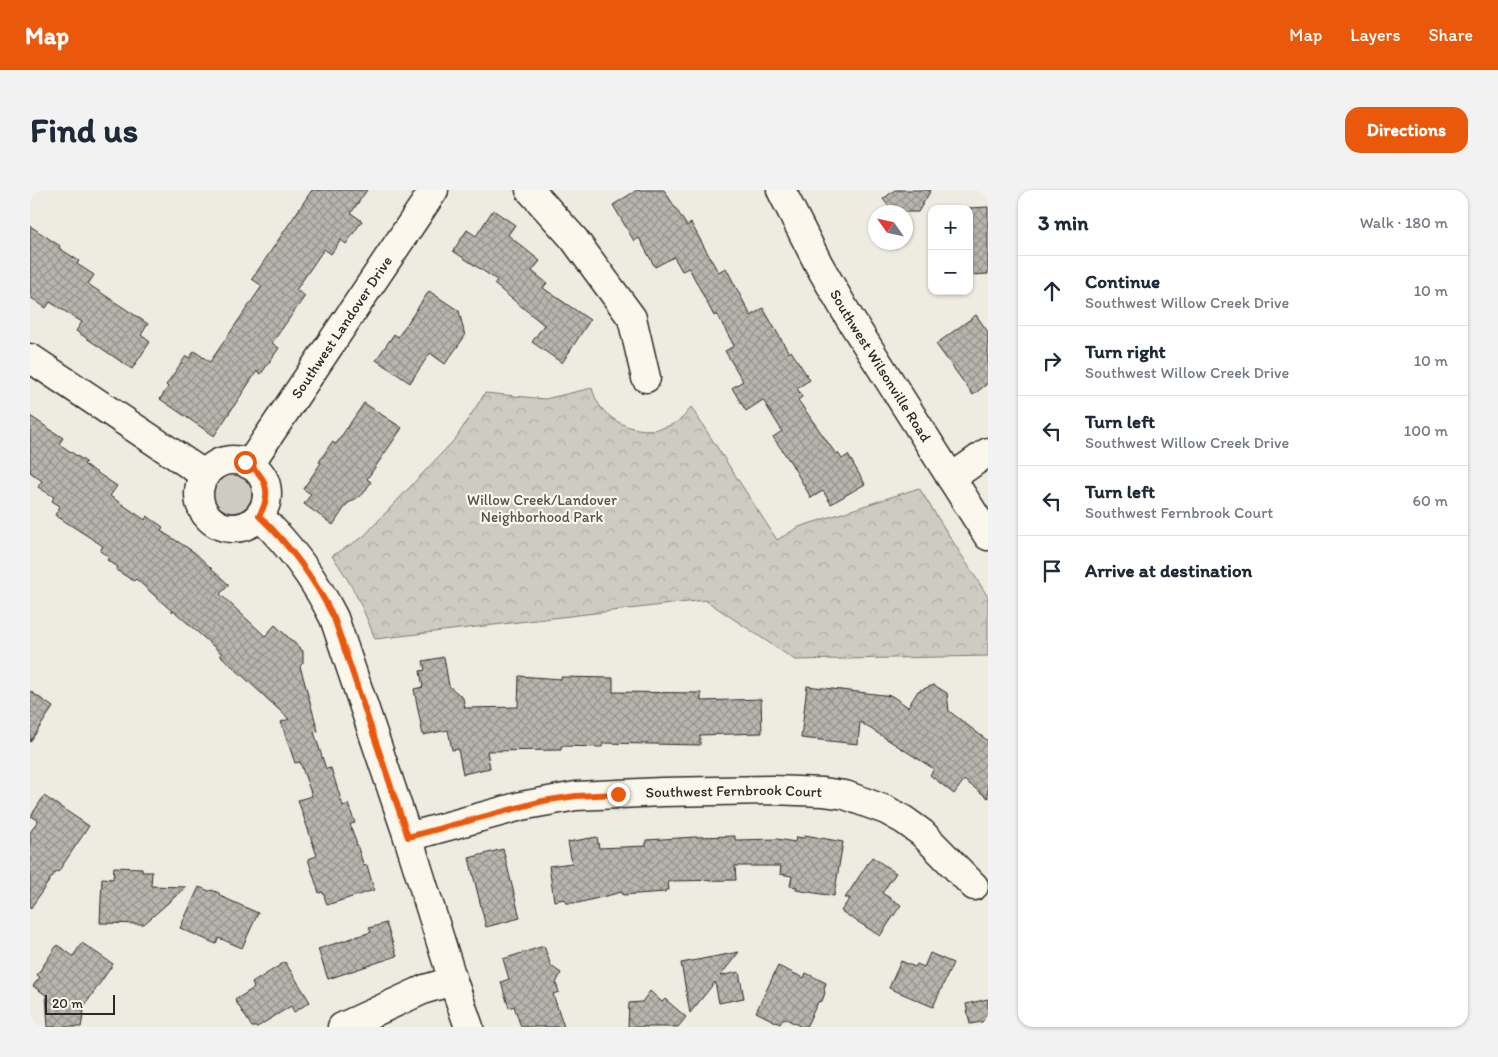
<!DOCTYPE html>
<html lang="en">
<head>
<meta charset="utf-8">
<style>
  body { margin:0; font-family:Itim,sans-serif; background:#f2f2f3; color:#1f2937 }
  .controls { position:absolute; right:15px; top:15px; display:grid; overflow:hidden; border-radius:10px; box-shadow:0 1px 4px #0004 }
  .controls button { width:45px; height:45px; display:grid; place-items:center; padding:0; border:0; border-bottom:1px solid #e0e1e3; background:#fff; color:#1f2937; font:25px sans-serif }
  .compass { position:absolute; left:838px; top:15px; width:45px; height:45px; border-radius:50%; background:#fff; box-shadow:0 1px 4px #0004; rotate:304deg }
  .scale { position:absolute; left:15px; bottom:12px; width:70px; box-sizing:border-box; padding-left:5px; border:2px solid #2b2b2b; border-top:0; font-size:14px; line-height:18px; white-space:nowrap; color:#2b2b2b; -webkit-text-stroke:4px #fbf7ec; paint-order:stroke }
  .stop { position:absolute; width:15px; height:15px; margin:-11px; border:4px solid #ea580c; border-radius:50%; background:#fff }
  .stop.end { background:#ea580c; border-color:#fff; box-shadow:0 1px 5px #0008 }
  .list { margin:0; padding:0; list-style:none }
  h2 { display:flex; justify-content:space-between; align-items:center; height:65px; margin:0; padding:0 20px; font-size:21px }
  h2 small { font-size:16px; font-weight:400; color:#747a83 }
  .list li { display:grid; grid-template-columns:32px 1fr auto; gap:15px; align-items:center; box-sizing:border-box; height:70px; padding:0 20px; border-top:1px solid #e0e1e3 }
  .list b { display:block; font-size:19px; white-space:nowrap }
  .list p { margin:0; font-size:16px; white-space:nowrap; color:#747a83 }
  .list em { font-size:16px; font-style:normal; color:#747a83 }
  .icon { flex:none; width:28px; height:28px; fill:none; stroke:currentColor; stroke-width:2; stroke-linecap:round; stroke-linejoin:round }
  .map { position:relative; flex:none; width:958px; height:837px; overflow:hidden; border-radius:15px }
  header { display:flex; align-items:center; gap:30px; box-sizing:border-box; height:70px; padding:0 25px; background:#ea580c; color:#fff }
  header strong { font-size:24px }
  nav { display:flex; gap:28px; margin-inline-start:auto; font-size:18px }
  .intro { display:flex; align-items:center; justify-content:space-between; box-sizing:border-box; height:120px; padding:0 30px }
  h1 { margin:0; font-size:35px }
  .button { padding:12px 22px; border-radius:15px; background:#ea580c; color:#fff; font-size:18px; font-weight:700 }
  main { display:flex; gap:30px; padding:0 30px }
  aside { flex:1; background:#fff; border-radius:15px; box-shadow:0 1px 4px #0004 }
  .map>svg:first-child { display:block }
</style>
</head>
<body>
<header>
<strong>Map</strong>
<nav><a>Map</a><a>Layers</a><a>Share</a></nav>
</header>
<div class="intro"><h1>Find us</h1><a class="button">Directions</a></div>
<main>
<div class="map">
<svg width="958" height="837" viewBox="0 0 958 837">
  <defs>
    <pattern id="park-crowns" width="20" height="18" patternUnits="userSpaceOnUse" patternTransform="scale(1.25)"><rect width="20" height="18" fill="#cecbc2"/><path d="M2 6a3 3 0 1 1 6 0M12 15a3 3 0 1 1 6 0" fill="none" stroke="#b1aea7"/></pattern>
    <pattern id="building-cross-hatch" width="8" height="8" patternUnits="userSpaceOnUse" patternTransform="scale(1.25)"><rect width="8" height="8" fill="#b8b5ae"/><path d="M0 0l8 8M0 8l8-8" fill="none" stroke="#96938e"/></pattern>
  </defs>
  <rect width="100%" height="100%" fill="#eeebe0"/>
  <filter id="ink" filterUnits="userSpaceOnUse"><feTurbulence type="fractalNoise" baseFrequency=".02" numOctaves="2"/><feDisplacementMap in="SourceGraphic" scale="10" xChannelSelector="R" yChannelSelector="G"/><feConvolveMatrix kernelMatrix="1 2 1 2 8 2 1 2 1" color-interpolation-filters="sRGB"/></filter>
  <g filter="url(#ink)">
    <!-- grass -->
    <path fill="#cecbc2" stroke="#7c7b76" d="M182 303a20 20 0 1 1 40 0a20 20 0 1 1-40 0Z"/>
    <!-- park -->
    <path fill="url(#park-crowns)" stroke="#7c7b76" d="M 562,198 C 564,204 566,211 570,216 C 588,241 626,248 651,229 C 655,226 658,221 661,217 L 747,350 L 769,337 L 889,298 L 958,407 L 958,466 L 765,470 L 675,410 L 345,449 C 334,420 321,391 302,366 L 333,347 L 426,248 L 455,203 L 515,209 Z"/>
    <!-- building -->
    <path fill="url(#building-cross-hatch)" stroke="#2b2b2b" d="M 282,0 L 337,0 L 321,23 L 332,31 L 316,54 L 311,50 L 301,64 L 294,59 L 266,100 L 275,106 L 242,153 L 249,158 L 231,184 L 227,181 L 184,246 L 130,209 L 138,197 L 136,195 L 156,166 L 160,168 L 164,161 L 180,172 L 232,96 L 222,89 Z
      M 607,0 L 634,0 L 657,36 L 661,33 L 688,82 L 696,78 L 721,126 L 733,118 L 759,163 L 761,161 L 780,190 L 767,198 L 772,207 L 768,210 L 806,264 L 808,263 L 812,269 L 818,265 L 835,294 L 801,314 L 793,301 L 781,308 L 761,273 L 743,247 L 752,241 L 733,210 L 716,221 L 702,198 L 713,191 L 695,161 L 704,156 L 687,124 L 684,126 L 659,78 L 652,81 L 644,67 L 625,77 L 609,48 L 604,51 L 583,15 Z
      M 865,0 L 901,0 L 888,22 L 863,22 L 853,9 Z
      M 958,17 L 958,84 L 941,85 L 939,18 Z
      M 463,20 L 485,35 L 478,45 L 510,71 L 502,81 L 517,93 L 513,98 L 560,130 L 532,173 L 502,152 L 514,135 L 464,94 L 467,90 L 423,61 L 437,40 L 446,46 Z
      M 0,36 L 30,56 L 29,58 L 49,71 L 47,74 L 64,85 L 58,94 L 118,134 L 111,145 L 120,152 L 102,179 L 46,141 L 52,132 L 20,112 L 16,118 L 0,107 Z
      M 399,101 L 429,121 L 435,146 L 415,174 L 400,163 L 380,193 L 346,170 L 364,144 L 368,147 Z
      M 946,125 L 958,142 L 958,193 L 943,205 L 906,154 Z
      M 334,213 L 372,238 L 337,289 L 341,292 L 333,304 L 317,314 L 303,335 L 274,314 L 281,304 L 273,299 L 291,273 L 289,272 L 302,252 L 306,254 Z
      M 0,226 L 33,248 L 29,254 L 56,272 L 54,274 L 87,296 L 80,306 L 115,330 L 117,326 L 133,337 L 131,341 L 164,362 L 199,395 L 190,404 L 235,446 L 245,435 L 273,461 L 273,473 L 270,476 L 288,541 L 284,542 L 296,579 L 301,578 L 313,616 L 318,614 L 325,633 L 320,634 L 334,676 L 337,675 L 344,700 L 297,715 L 293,702 L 289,703 L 278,669 L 287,666 L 268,610 L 282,606 L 270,572 L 265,573 L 251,532 L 259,529 L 190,465 L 192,464 L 144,421 L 143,422 L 106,389 L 104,391 L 86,380 L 88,377 L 77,370 L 79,367 L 70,361 L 73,356 L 25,325 L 30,316 L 22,311 L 24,307 L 8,297 L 12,291 L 0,282 Z
      M 414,467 L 419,496 L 433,508 L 435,518 L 488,517 L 489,486 L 531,489 L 531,487 L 583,488 L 583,502 L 671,503 L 671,511 L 731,509 L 732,543 L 670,545 L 670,555 L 573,553 L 572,557 L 531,556 L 531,560 L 457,561 L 460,578 L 433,584 L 428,559 L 422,560 L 418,540 L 393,545 L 384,499 L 393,497 L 390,481 L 395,480 L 393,471 Z
      M 904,495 L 917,503 L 919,521 L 958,551 L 958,608 L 934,590 L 924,604 L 900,585 L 904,579 L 830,532 L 828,554 L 771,548 L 777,496 L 862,506 L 878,517 L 888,501 Z
      M 0,501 L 23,517 L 0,552 Z
      M 14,606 L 59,636 L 28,682 L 26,681 L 0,719 L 0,643 L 8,630 L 1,626 Z
      M 775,645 L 813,652 L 804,706 L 766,700 L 767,697 L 760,696 L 762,686 L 750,684 L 751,676 L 705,676 L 706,690 L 638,691 L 639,700 L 635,700 L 635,702 L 593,705 L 592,702 L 548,713 L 536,713 L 535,709 L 524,711 L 519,676 L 542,673 L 538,652 L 567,647 L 569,658 L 616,656 L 616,650 L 665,647 L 705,646 L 705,650 L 747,649 L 765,652 L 766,647 L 775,648 Z
      M 473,659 L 490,728 L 456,737 L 439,668 Z
      M 842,667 L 866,683 L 852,703 L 871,715 L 850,746 L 811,721 L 820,708 L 815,708 Z
      M 84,677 L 112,678 L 112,682 L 122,682 L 121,696 L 156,697 L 114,734 L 70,733 L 72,688 L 83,689 Z
      M 169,697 L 179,701 L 182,700 L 189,703 L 190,706 L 228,723 L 212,758 L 189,748 L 186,754 L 150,738 Z
      M 356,733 L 367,766 L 298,789 L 288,759 L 341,742 L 339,738 Z
      M 52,753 L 83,774 L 55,815 L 51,837 L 18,837 L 16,805 L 3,796 L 10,787 L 7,785 L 27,755 L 43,766 Z
      M 514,756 L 521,776 L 531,783 L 526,793 L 529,802 L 523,804 L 534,837 L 491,837 L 484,816 L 479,818 L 471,792 L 479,789 L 473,769 Z
      M 709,762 L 690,786 L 709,782 L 714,808 L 689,813 L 685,792 L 660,823 L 651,773 Z
      M 900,763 L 923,773 L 903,817 L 859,798 L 871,771 L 885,777 L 887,774 L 894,777 Z
      M 255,772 L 280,812 L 264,822 L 261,816 L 227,837 L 222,837 L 205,810 L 224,798 L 222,793 Z
      M 748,776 L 774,788 L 776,783 L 796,793 L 794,799 L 795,803 L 792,811 L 788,812 L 776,837 L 772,837 L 754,828 L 750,834 L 726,822 Z
      M 620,801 L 632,812 L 635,809 L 656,827 L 648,837 L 598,837 L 599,813 L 612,812 Z
      M 958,809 L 958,831 L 940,834 L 936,814 Z"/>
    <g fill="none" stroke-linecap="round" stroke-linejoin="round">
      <defs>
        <g id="minor">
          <path d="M 500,0 L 544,49 L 602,128 L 616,188"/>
          <path d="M 0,168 L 175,285"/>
          <circle cx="203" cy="304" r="34"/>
          <path id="s1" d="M 219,275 L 404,0"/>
          <path d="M 921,288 L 958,262"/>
          <path d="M 229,326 C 260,355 285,390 304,428 L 378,647 L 423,791 L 439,837"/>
          <path id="s2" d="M 378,647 L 491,616 L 546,606 L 632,602 L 742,600 L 793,602 L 815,605 L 856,620 L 874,630 L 892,643 L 944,696"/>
          <path d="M 312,837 L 395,799 L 423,791"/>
        </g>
        <g id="major">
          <path id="s3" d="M 751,0 L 789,75 L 819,127 L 958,346"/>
        </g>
      </defs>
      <!-- minor casing -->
      <use href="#minor" stroke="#2b2b2b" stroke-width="31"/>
      <!-- major casing -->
      <use href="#major" stroke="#2b2b2b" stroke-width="31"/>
      <!-- minor -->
      <use href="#minor" stroke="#fbf7ec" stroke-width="28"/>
      <!-- major -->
      <use href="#major" stroke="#fbf7ec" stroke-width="28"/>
    </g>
  </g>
  <g fill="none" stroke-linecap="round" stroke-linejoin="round" filter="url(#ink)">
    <!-- route -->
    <path stroke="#ea580c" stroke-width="6" d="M 215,272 C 236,285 243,303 229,326 C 260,355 285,390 304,428 L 378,647 L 513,611 L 546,606 L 588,604"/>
  </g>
  <g text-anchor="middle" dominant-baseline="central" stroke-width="4.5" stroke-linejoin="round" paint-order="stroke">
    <!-- street labels -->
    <g font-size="15" fill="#2b2b2b" stroke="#fbf7ec">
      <text stroke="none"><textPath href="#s1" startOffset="166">Southwest Landover Drive</textPath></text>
      <text stroke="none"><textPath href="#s3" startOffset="202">Southwest Wilsonville Road</textPath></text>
      <text stroke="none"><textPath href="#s2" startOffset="331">Southwest Fernbrook Court</textPath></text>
    </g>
    <!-- park labels -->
    <g font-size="15" fill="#545351" stroke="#fbf7ec">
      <text x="512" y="310">Willow Creek/Landover<tspan x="512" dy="17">Neighborhood Park</tspan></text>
    </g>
  </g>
</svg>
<div class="controls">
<button>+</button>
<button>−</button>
</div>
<svg class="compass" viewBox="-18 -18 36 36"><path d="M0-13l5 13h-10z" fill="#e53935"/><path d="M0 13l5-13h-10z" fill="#747a83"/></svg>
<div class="scale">20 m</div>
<div class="stop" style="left:215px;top:272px"></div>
<div class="stop end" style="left:588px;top:604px"></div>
</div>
<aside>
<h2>3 min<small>Walk · 180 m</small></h2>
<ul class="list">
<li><svg class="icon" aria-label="ahead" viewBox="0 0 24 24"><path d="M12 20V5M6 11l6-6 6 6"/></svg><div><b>Continue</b><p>Southwest Willow Creek Drive</p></div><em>10 m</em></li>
<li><svg class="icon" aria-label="right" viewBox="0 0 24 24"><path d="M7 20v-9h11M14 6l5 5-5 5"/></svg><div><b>Turn right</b><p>Southwest Willow Creek Drive</p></div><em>10 m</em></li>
<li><svg class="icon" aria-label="left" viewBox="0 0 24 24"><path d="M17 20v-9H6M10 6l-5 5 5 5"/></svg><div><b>Turn left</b><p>Southwest Willow Creek Drive</p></div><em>100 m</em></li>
<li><svg class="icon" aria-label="left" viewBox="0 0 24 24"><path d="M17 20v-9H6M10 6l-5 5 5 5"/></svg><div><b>Turn left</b><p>Southwest Fernbrook Court</p></div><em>60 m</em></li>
<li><svg class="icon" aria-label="arrive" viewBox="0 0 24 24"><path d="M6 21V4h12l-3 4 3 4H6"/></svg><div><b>Arrive at destination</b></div></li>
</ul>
</aside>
</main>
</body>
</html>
